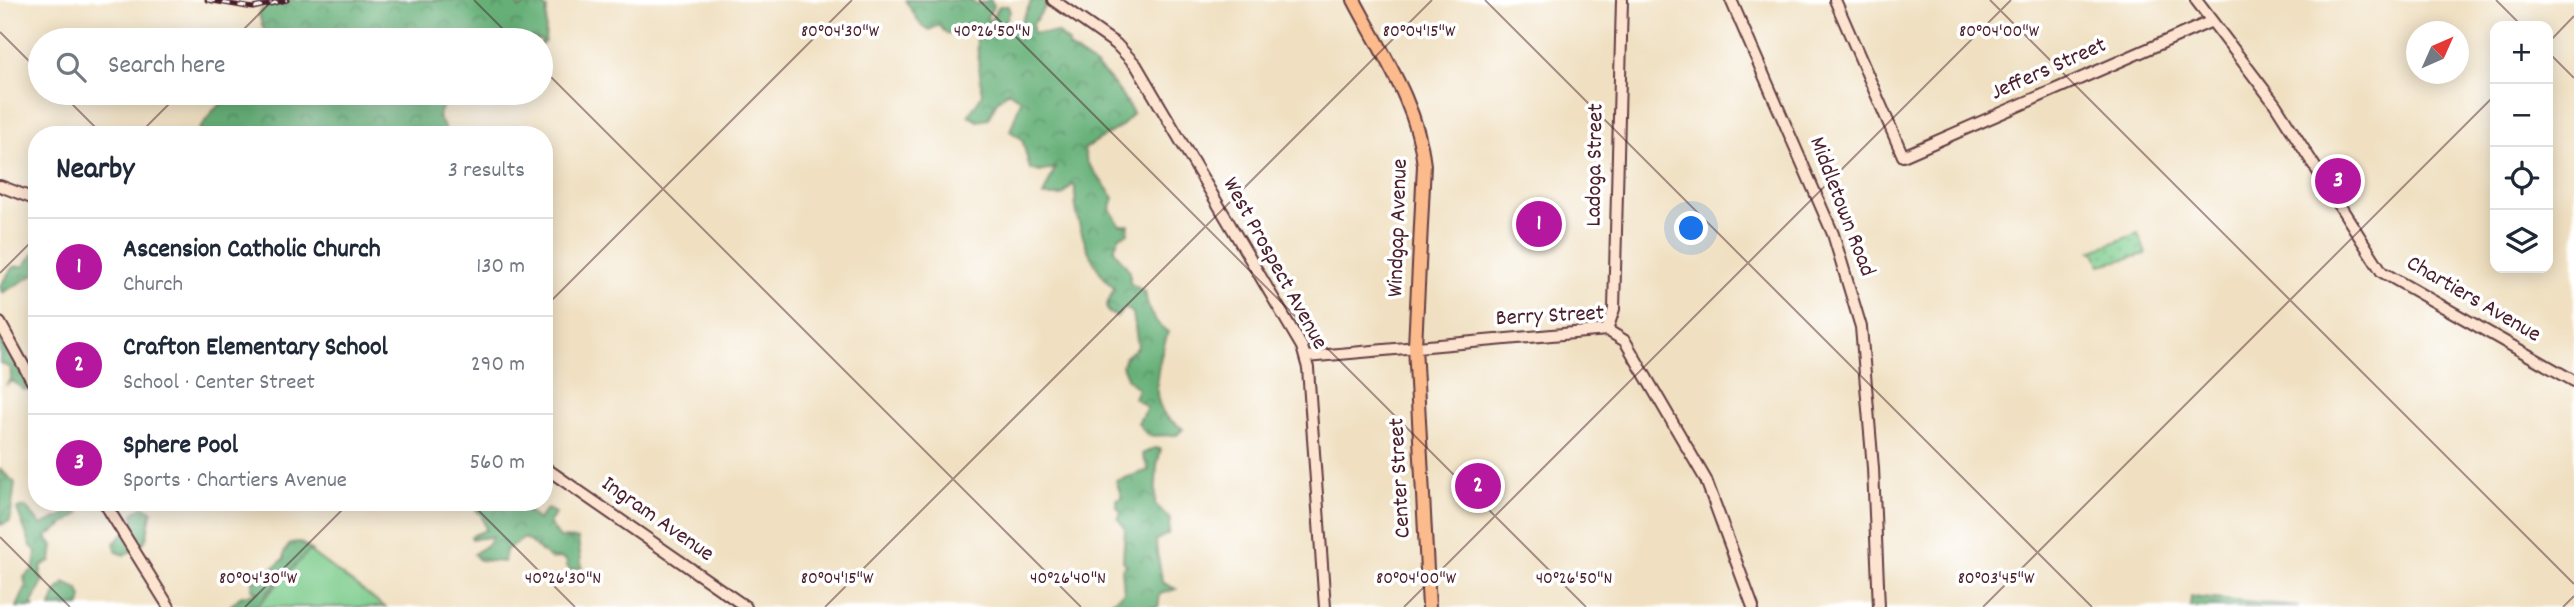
<!DOCTYPE html>
<html lang="en">
<head>
<meta charset="utf-8">
<style>
  body { margin:0; font-family:Dekko,sans-serif; background:#f2f2f3; color:#1f2937 }
  .controls { position:absolute; right:21px; top:21px; display:grid; overflow:hidden; border-radius:14px; box-shadow:0 4px 18px #0003 }
  .controls button { width:63px; height:63px; display:grid; place-items:center; padding:0; border:0; border-bottom:2px solid #e0e1e3; background:#fff; color:#1f2937; font:35px sans-serif }
  .compass { position:absolute; left:2406px; top:21px; width:63px; height:63px; border-radius:50%; background:#fff; box-shadow:0 4px 18px #0003; rotate:45deg }
  .you { position:absolute; left:1692px; top:229px; width:24px; height:24px; margin:-18px; border:5px solid #fff; border-radius:50%; background:#1a73e8; box-shadow:0 0 0 10px #1a73e833 }
  .badge { display:grid; place-items:center; width:46px; height:46px; border-radius:50%; background:#b5179e; color:#fff; font-size:23px; font-weight:700 }
  .pin { position:absolute; translate:-50% -50%; border:4px solid #fff; box-shadow:0 2px 7px #0006 }
  .list { margin:0; padding:0; list-style:none }
  h2 { display:flex; justify-content:space-between; align-items:center; height:91px; margin:0; padding:0 28px; font-size:30px }
  h2 small { font-size:23px; font-weight:400; color:#747a83 }
  .list li { display:grid; grid-template-columns:46px 1fr auto; gap:21px; align-items:center; box-sizing:border-box; height:98px; padding:0 28px; border-top:2px solid #e0e1e3 }
  .list b { display:block; font-size:26px; white-space:nowrap }
  .list p { margin:0; font-size:23px; white-space:nowrap; color:#747a83 }
  .list em { font-size:23px; font-style:normal; color:#747a83 }
  .icon { flex:none; width:38px; height:38px; fill:none; stroke:currentColor; stroke-width:2; stroke-linecap:round; stroke-linejoin:round }
  .map { position:relative; flex:none; width:2574px; height:607px; overflow:hidden }
  .search { position:absolute; background:#fff; box-shadow:0 4px 18px #0003; left:28px; top:28px; width:525px; height:77px; display:flex; align-items:center; gap:18px; box-sizing:border-box; padding:0 24px; border-radius:38px; color:#747a83; font-size:26px }
  .panel { position:absolute; background:#fff; box-shadow:0 4px 18px #0003; left:28px; top:126px; width:525px; height:385px; border-radius:28px }
  .map>svg:first-child { display:block }
</style>
</head>
<body>
<div class="map">
<svg width="2574" height="607" viewBox="0 0 2574 607">
  <defs>
    <pattern id="forest-crowns" width="20" height="18" patternUnits="userSpaceOnUse" patternTransform="scale(1.75)"><rect width="20" height="18" fill="#66b078"/><path d="M2 6a3 3 0 1 1 6 0M12 15a3 3 0 1 1 6 0" fill="none" stroke="#568f63"/></pattern>
    <pattern id="park-dots" width="8" height="8" patternUnits="userSpaceOnUse" patternTransform="scale(1.75)"><rect width="8" height="8" fill="#7dcc8c"/><path d="M2 2h.1M6 6h.1" fill="none" stroke="#68a573" stroke-width="1.8" stroke-linecap="round"/></pattern>
  </defs>
  <rect width="100%" height="100%" fill="#fff"/>
  <filter id="ink" filterUnits="userSpaceOnUse"><feTurbulence type="fractalNoise" baseFrequency=".0143" numOctaves="2"/><feDisplacementMap in="SourceGraphic" scale="14" xChannelSelector="R" yChannelSelector="G"/><feConvolveMatrix kernelMatrix="1 2 1 2 8 2 1 2 1" color-interpolation-filters="sRGB"/></filter>
  <filter id="wash" filterUnits="userSpaceOnUse"><feTurbulence type="fractalNoise" baseFrequency=".00686" numOctaves="4" result="noise"/><feDisplacementMap in="SourceGraphic" scale="28" xChannelSelector="R" yChannelSelector="G"/><feGaussianBlur stdDeviation="1.57" result="paint"/><feColorMatrix in="noise" values="0 0 0 0 0 0 0 0 0 0 0 0 0 0 0 0 0 1.4 0 .05"/><feComposite in="paint" operator="in"/></filter>
  <g filter="url(#wash)">
    <rect width="100%" height="100%" fill="#f0e0c1"/>
    <!-- forest -->
    <path fill="url(#forest-crowns)" stroke="#586852" stroke-width="2" d="M 289,0 L 516,0 L 519,8 L 535,0 L 547,9 L 545,41 L 541,45 L 541,40 L 267,40 L 259,15 L 262,9 Z
      M 905,0 L 968,0 L 977,4 L 990,0 L 994,5 L 986,19 L 990,21 L 999,6 L 1008,6 L 1010,12 L 1004,24 L 1005,32 L 1021,22 L 1032,0 L 1044,0 L 1047,5 L 1033,24 L 1033,33 L 1058,33 L 1069,43 L 1068,48 C 1099,63 1116,84 1133,113 L 1123,125 L 1084,149 L 1087,162 L 1114,198 L 1110,209 L 1120,225 L 1129,225 L 1128,233 L 1119,237 L 1114,250 L 1130,271 L 1130,283 L 1145,292 C 1148,310 1152,321 1168,332 C 1161,355 1148,393 1165,415 C 1170,421 1178,425 1183,429 L 1177,435 L 1148,436 L 1138,423 L 1147,407 L 1134,398 L 1138,389 L 1128,380 L 1122,366 L 1125,357 L 1138,347 L 1133,313 L 1125,308 L 1117,317 L 1109,313 L 1106,307 L 1114,288 C 1089,266 1073,218 1075,186 L 1072,185 L 1062,196 L 1043,196 L 1055,168 L 1040,172 L 1030,169 L 1022,139 L 1010,131 L 1021,100 L 1008,91 L 997,101 L 988,119 L 978,121 L 968,116 L 982,95 L 976,35 L 966,27 L 947,34 L 939,25 L 929,30 L 921,25 Z
      M 234,93 L 448,93 L 438,117 L 449,135 L 195,135 L 213,111 Z
      M 37,250 L 37,273 L 2,293 L 0,286 L 13,267 L 24,266 Z
      M 0,321 L 19,353 L 17,366 L 32,387 L 24,390 L 13,381 L 7,384 L 11,377 L 10,368 L 0,363 Z
      M 1155,448 L 1161,449 L 1157,465 L 1155,504 L 1170,519 L 1168,534 L 1156,540 C 1156,556 1161,567 1162,582 L 1176,589 L 1160,594 L 1158,607 L 1104,607 L 1124,592 L 1122,569 L 1127,565 L 1123,561 L 1125,528 L 1118,519 L 1121,512 L 1117,507 L 1117,500 L 1122,498 L 1116,481 L 1149,470 L 1142,454 Z
      M 0,469 L 15,483 L 10,521 L 0,525 Z
      M 469,502 L 518,502 L 538,520 L 547,509 L 556,513 L 549,523 L 560,538 L 578,539 L 582,568 L 570,570 L 566,565 L 568,562 L 561,558 L 551,559 L 525,538 L 506,550 L 504,562 L 479,560 L 474,554 L 489,543 L 492,537 L 472,539 L 471,536 L 486,530 L 482,516 Z
      M 143,506 L 152,511 C 143,540 156,538 124,555 L 117,552 L 114,543 L 134,524 L 133,514 Z
      M 26,507 L 41,525 L 77,509 L 80,513 L 46,537 L 53,545 L 51,561 L 42,565 L 40,575 L 43,581 L 31,605 L 35,607 L 17,607 L 26,587 L 24,577 L 33,570 L 37,552 L 31,546 L 17,509 Z
      M 300,542 L 312,551 L 312,558 L 295,571 L 287,570 L 257,607 L 229,607 L 240,597 L 257,592 L 252,589 L 253,580 L 272,574 L 273,568 L 284,559 L 284,552 L 291,543 Z
      M 64,583 L 78,589 L 82,597 L 80,606 L 51,607 L 56,593 Z
      M 2191,597 L 2299,607 L 2190,607 Z"/>
    <!-- park -->
    <path fill="url(#park-dots)" stroke="#64765c" stroke-width="2" d="M 2138,233 L 2146,254 L 2100,265 L 2096,254 L 2091,251 Z"/>
    <!-- garden -->
    <path fill="#7dcc8c" stroke="#64765c" stroke-width="2" d="M 309,551 L 385,607 L 256,607 Z"/>
  </g>
  <g filter="url(#ink)">
    <g fill="none" stroke-linecap="round" stroke-linejoin="round">
      <defs>
        <path id="secondary" d="M 1053,0 L 1116,44 L 1136,65 L 1302,347 L 1308,368 L 1325,607
          M 1731,0 L 1833,234 L 1861,327 L 1873,468 L 1879,607
          M 1835,0 L 1903,156 L 2212,21
          M 2196,0 L 2275,104 L 2382,272 L 2574,381
          M 0,186 L 37,200
          M 0,323 L 37,390
          M 1607,330 L 1614,309 L 1622,0
          M 1306,357 L 1607,330 L 1625,341 L 1706,480 L 1753,607
          M 544,467 L 746,607
          M 104,502 L 169,607"/>
        <path id="primary" d="M 1354,0 C 1381,52 1418,105 1424,165 L 1415,346 L 1429,607"/>
      </defs>
      <!-- secondary casing -->
      <use href="#secondary" stroke="#633c42" stroke-width="14"/>
      <!-- primary casing -->
      <use href="#primary" stroke="#633c42" stroke-width="16"/>
      <!-- secondary -->
      <use href="#secondary" stroke="#fde4d1" stroke-width="10"/>
      <!-- primary -->
      <use href="#primary" stroke="#fbbb8d" stroke-width="12"/>
      <defs>
        <path id="rail" d="M 207,0 L 253,8 L 287,0"/>
      </defs>
      <!-- rail casing -->
      <use href="#rail" stroke="#4a1f2b" stroke-width="5"/>
      <!-- rail -->
      <use href="#rail" stroke="#fff" stroke-width="2.5" stroke-dasharray="8" stroke-linecap="butt"/>
    </g>
  </g>
  <!-- ticks -->
  <path fill="none" stroke="#4a1f2b" stroke-width="2" stroke-opacity="0.45" d="M 474,0 L 514,40M 979,0 L 1586,607M 1485,0 L 2092,607M 1990,0 L 2574,584M 2496,0 L 2522,26M 0,32 L 40,72M 233,40 L 273,0M 2548,43 L 2574,16M 2548,52 L 2574,78M 541,67 L 1081,607M 61,93 L 103,135M 138,135 L 180,93M 0,273 L 37,236M 544,308 L 852,0M 470,502 L 575,607M 0,537 L 70,607M 245,607 L 350,502M 825,607 L 1432,0M 1404,607 L 2011,0M 1983,607 L 2495,95M 2563,607 L 2574,596"/>
  <g text-anchor="middle" dominant-baseline="central" stroke-width="7" stroke-linejoin="round" paint-order="stroke">
    <!-- street labels -->
    <g font-size="23" fill="#4a1f2b" stroke="#fff">
      <text transform="translate(2049 70) rotate(-24)">Jeffers Street</text>
      <text transform="translate(1596 165) rotate(-89)">Ladoga Street</text>
      <text transform="translate(1841 207) rotate(69)">Middletown Road</text>
      <text transform="translate(1399 228) rotate(-88)">Windgap Avenue</text>
      <text transform="translate(1274 264) rotate(61)">West Prospect Avenue</text>
      <text transform="translate(2473 300) rotate(30)">Chartiers Avenue</text>
      <text transform="translate(1550 317) rotate(-3)">Berry Street</text>
      <text transform="translate(1401 478) rotate(-93)">Center Street</text>
      <text transform="translate(657 520) rotate(35)">Ingram Avenue</text>
    </g>
  </g>
  <g font-size="18" text-anchor="middle" fill="#4a1f2b" stroke="#fff" stroke-width="7" stroke-linejoin="round" paint-order="stroke">
    <text x="840" y="36">80°04'30"W</text>
    <text x="992" y="36">40°26'50"N</text>
    <text x="1419" y="36">80°04'15"W</text>
    <text x="1999" y="36">80°04'00"W</text>
    <text x="258" y="583">80°04'30"W</text>
    <text x="563" y="583">40°26'30"N</text>
    <text x="837" y="583">80°04'15"W</text>
    <text x="1068" y="583">40°26'40"N</text>
    <text x="1416" y="583">80°04'00"W</text>
    <text x="1574" y="583">40°26'50"N</text>
    <text x="1996" y="583">80°03'45"W</text>
  </g>
</svg>
<div class="controls">
<button>+</button>
<button>−</button>
<button><svg class="icon" aria-label="locate" viewBox="0 0 24 24"><circle cx="12" cy="12" r="6"/><path d="M12 2v4M12 18v4M2 12h4M18 12h4"/></svg></button>
<button><svg class="icon" aria-label="layers" viewBox="0 0 24 24"><path d="M12 4l9 5-9 5-9-5zM3 14l9 5 9-5"/></svg></button>
</div>
<svg class="compass" viewBox="-18 -18 36 36"><path d="M0-13l5 13h-10z" fill="#e53935"/><path d="M0 13l5-13h-10z" fill="#747a83"/></svg>
<div class="you"></div>
<div class="pin badge" style="left:1539px;top:224px">1</div>
<div class="pin badge" style="left:1478px;top:486px">2</div>
<div class="pin badge" style="left:2338px;top:181px">3</div>
<div class="search"><svg class="icon" aria-label="search" viewBox="0 0 24 24"><circle cx="10" cy="10" r="6"/><path d="M15 15l6 6"/></svg>Search here</div>
<section class="panel">
<h2>Nearby<small>3 results</small></h2>
<ul class="list">
<li><span class="badge">1</span><div><b>Ascension Catholic Church</b><p>Church</p></div><em>130 m</em></li>
<li><span class="badge">2</span><div><b>Crafton Elementary School</b><p>School · Center Street</p></div><em>290 m</em></li>
<li><span class="badge">3</span><div><b>Sphere Pool</b><p>Sports · Chartiers Avenue</p></div><em>560 m</em></li>
</ul>
</section>
</div>
</body>
</html>
